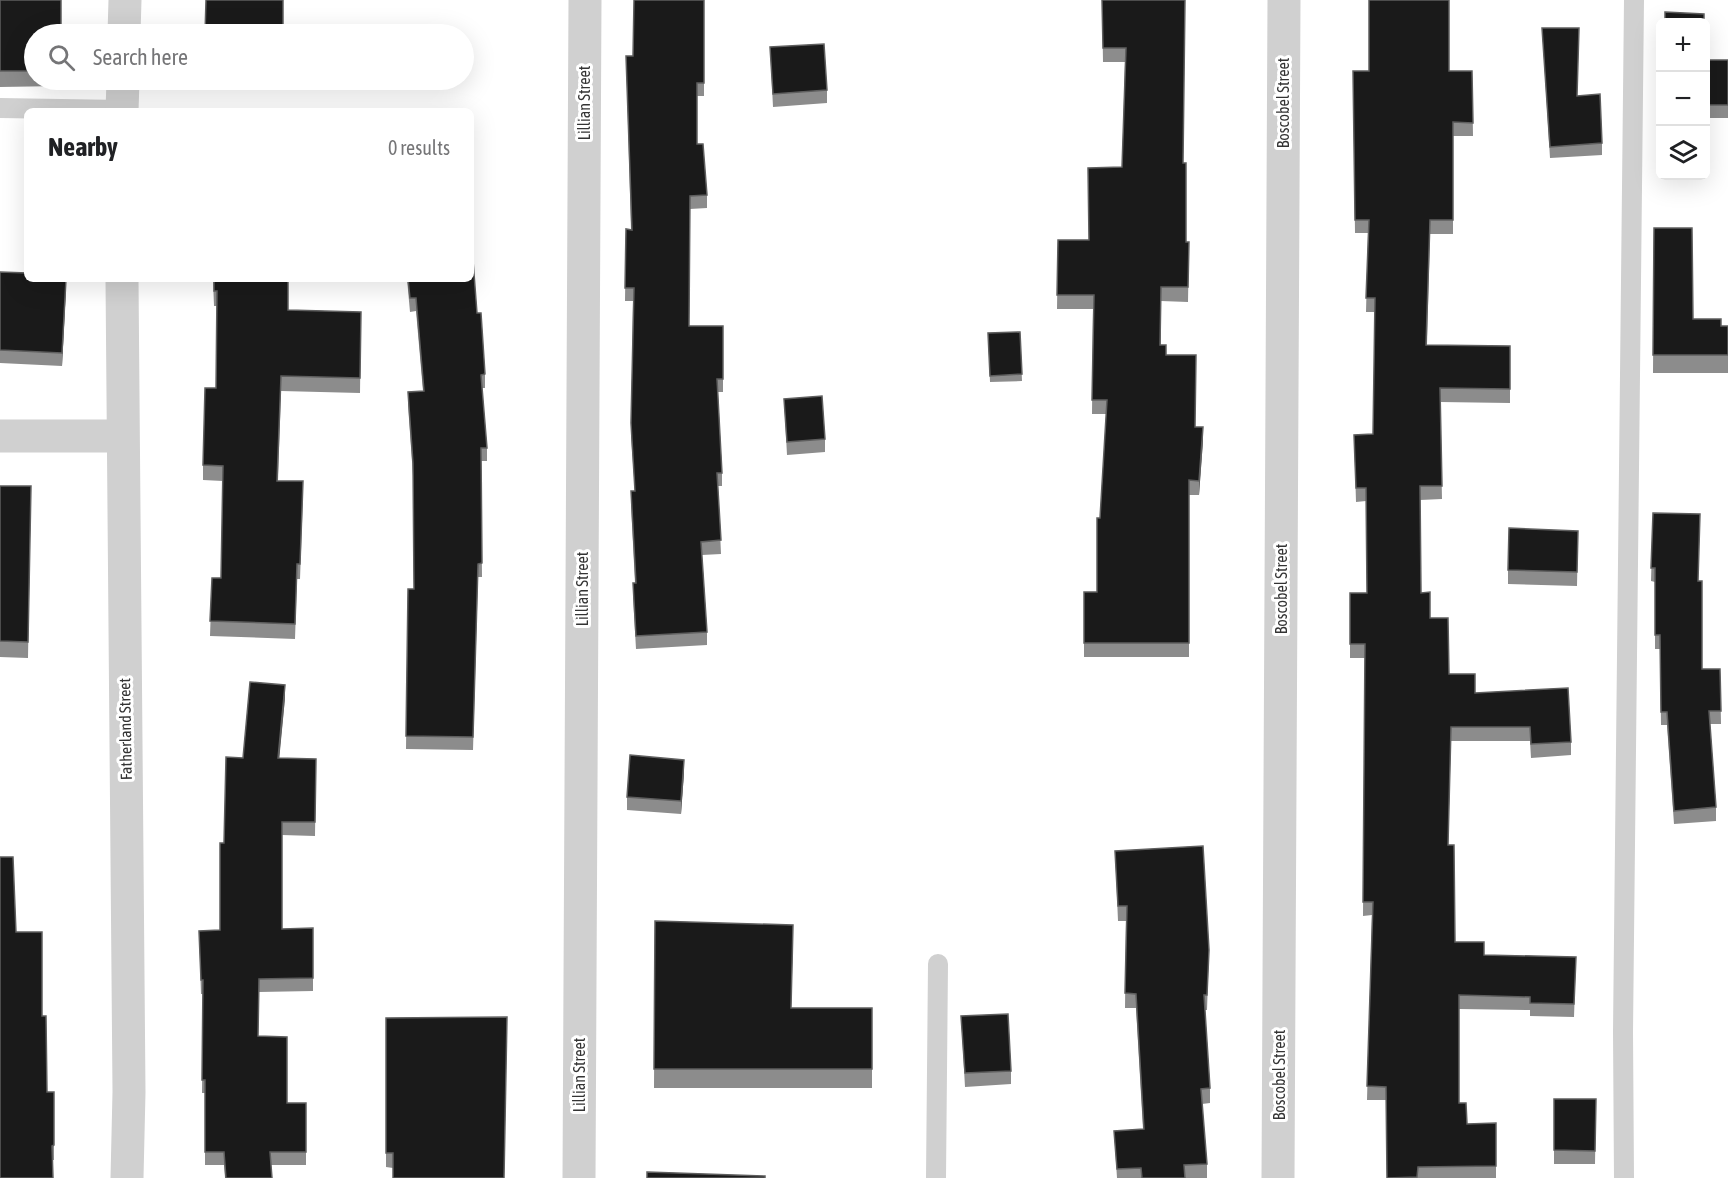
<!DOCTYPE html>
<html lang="en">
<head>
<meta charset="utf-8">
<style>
  body { margin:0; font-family:"Asap Condensed",sans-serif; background:#f2f2f2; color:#202124 }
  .controls { position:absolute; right:18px; top:18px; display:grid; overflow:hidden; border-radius:9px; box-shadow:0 6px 24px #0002 }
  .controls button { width:54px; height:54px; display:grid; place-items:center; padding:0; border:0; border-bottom:2px solid #e0e0e0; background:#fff; color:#202124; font:30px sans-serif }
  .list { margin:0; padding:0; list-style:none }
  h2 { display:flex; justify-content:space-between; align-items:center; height:78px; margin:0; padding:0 24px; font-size:26px }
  h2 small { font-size:20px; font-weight:400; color:#757577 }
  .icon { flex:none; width:33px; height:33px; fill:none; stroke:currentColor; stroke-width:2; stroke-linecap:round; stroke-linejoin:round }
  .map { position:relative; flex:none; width:1728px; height:1178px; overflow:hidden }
  .search { position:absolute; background:#fff; box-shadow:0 6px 24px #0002; left:24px; top:24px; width:450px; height:66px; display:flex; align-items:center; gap:15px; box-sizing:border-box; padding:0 21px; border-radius:33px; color:#757577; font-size:22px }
  .panel { position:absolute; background:#fff; box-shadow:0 6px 24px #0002; left:24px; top:108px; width:450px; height:174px; border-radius:9px }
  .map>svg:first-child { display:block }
</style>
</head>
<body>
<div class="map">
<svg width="1728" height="1178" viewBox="0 0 1728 1178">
  <rect width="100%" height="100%" fill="#fff"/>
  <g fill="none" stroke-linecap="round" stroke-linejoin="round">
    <!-- lane -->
    <path stroke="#d0d0d0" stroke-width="20" d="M 0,108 L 122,110
      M 936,1178 L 938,964
      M 1624,1178 L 1623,1032 L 1634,0"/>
    <!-- street -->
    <path stroke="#d0d0d0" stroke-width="33" d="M 124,34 L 125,0
      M 122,111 L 123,80
      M 122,279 L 129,1092 L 127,1178
      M 0,436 L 122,436
      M 579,1178 L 585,0
      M 1278,1178 L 1284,0"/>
  </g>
  <!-- wall -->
  <path fill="#8c8c8c" d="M 0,0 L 34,34 L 34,80 L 60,80 L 60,86 L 0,87 Z
    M 704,0 L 704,96 L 697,96 L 697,144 L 707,195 L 707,208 L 690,209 L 689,326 L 723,326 L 723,392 L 718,392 L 722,473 L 722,486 L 718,486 L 721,554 L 702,555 L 707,632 L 707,645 L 636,649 L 633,596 L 633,583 L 635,583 L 631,505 L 631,491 L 635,491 L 631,437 L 633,301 L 625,301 L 626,229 L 631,230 L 626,56 L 633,56 Z
    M 1102,0 L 1183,163 L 1186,242 L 1189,242 L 1188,302 L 1161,301 L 1161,345 L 1166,355 L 1195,427 L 1203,441 L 1199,495 L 1189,495 L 1189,657 L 1084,657 L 1084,592 L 1097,592 L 1107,414 L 1092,414 L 1093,309 L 1057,309 L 1058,240 L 1089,240 L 1122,167 L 1125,62 L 1103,62 Z
    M 1542,28 L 1602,143 L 1602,155 L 1550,158 Z
    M 770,47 L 827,90 L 827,103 L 773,107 Z
    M 1728,60 L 1728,118 L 1707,118 L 1707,105 Z
    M 1353,71 L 1472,71 L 1473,136 L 1453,136 L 1453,234 L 1430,234 L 1427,345 L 1510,346 L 1510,403 L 1440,402 L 1442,499 L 1420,500 L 1421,593 L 1449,674 L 1475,693 L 1571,742 L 1571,755 L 1531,758 L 1530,741 L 1451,741 L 1448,845 L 1455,942 L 1484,955 L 1576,957 L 1574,1017 L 1530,1016 L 1530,1010 L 1459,1009 L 1459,1103 L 1467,1124 L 1496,1123 L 1496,1178 L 1387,1178 L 1386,1100 L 1367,1100 L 1372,915 L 1363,916 L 1365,658 L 1350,658 L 1350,593 L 1367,593 L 1366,501 L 1356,502 L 1354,435 L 1373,434 L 1375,312 L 1366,312 L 1368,233 L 1355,233 Z
    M 1654,228 L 1693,319 L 1721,326 L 1728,326 L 1728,373 L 1653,373 Z
    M 0,272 L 66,288 L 62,366 L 0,363 Z
    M 213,279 L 288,310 L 361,312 L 360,393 L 281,391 L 278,481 L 303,496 L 300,579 L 297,579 L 295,639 L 210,636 L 212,578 L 221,578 L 223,481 L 203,480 L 203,465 L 216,388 L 217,306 L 214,306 Z
    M 407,279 L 471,279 L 477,313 L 485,374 L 485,388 L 482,388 L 487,448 L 487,461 L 481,461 L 482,577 L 478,577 L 473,750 L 406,749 L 408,589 L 414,589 L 413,476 L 408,405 L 408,392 L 423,391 L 416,311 L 410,312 Z
    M 1020,332 L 1022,381 L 990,382 L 988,333 Z
    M 784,399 L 825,439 L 825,452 L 787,455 Z
    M 0,486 L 31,486 L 28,658 L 0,657 Z
    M 1653,513 L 1698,581 L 1702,669 L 1720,669 L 1721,724 L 1710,724 L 1716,807 L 1716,821 L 1674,824 L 1667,725 L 1661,725 L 1660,649 L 1655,649 L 1655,582 L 1651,581 Z
    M 1578,531 L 1577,586 L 1508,584 L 1508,570 Z
    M 285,698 L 279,758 L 316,759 L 315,836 L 282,835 L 282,929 L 313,928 L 313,991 L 259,992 L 258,1036 L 287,1103 L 306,1103 L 306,1165 L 271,1165 L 272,1178 L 225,1178 L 224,1165 L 205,1165 L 205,1093 L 202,1093 L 203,994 L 201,994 L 199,931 L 220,930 L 224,843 L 243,758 Z
    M 684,773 L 681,814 L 627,810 L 627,797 Z
    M 1115,851 L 1209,950 L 1207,1010 L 1205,1010 L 1210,1088 L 1210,1103 L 1202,1104 L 1207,1164 L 1207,1178 L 1117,1178 L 1114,1131 L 1143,1129 L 1136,1008 L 1125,1008 L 1126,921 L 1118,921 Z
    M 655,921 L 793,944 L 791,1008 L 872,1008 L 872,1088 L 654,1088 Z
    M 16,932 L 42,1016 L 47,1092 L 54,1092 L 54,1160 L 52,1160 Z
    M 961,1016 L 1011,1071 L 1011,1084 L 965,1087 Z
    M 507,1017 L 393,1168 L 386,1167 L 386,1018 Z
    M 1554,1099 L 1596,1099 L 1595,1164 L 1554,1164 Z"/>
  <!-- shaded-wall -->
  <path fill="#5f5f5f" d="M 66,279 L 66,288 L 62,366 L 62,353 Z
    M 1203,427 L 1203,441 L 1199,495 L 1199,481 Z
    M 285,685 L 285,698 L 278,772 L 278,758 Z
    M 684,760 L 684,773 L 681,814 L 681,801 Z"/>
  <!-- building -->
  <path fill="#1a1a1a" stroke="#5f5f5f" stroke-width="1.5" d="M 0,0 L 61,0 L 61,34 L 34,34 L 34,71 L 0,71 Z
    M 206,0 L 283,0 L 283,34 L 205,34 Z
    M 634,0 L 704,0 L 704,83 L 697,83 L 697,144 L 703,144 L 707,195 L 690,196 L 689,326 L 723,326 L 723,379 L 717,379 L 722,473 L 717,473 L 721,540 L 701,542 L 707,632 L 636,636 L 633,583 L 636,583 L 631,491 L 635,491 L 631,423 L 634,288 L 625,288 L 626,229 L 632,230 L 626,56 L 633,56 Z
    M 1102,0 L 1185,0 L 1183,163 L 1186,163 L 1186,242 L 1189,242 L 1188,287 L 1161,287 L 1160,345 L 1166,345 L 1166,355 L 1196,355 L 1195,427 L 1203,427 L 1199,481 L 1189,480 L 1189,643 L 1084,643 L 1084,592 L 1097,592 L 1097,518 L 1100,518 L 1107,400 L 1092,400 L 1094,295 L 1057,295 L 1058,240 L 1089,240 L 1088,168 L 1122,167 L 1126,48 L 1103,48 Z
    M 1369,0 L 1449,0 L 1449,71 L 1472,71 L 1473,123 L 1453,122 L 1453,220 L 1430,220 L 1426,345 L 1510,346 L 1510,389 L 1440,388 L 1442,486 L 1420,486 L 1421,593 L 1430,592 L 1430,618 L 1448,618 L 1449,674 L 1475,674 L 1475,693 L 1568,688 L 1571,742 L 1531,744 L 1530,727 L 1451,727 L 1448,845 L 1454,845 L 1455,942 L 1484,942 L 1484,955 L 1576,957 L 1574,1004 L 1530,1003 L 1530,997 L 1459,995 L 1459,1103 L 1466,1103 L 1467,1124 L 1496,1123 L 1496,1166 L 1418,1167 L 1417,1177 L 1387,1178 L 1386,1087 L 1367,1086 L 1373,902 L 1363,902 L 1365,644 L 1350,644 L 1350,593 L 1367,593 L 1366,488 L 1356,488 L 1354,435 L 1373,434 L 1375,298 L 1366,298 L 1369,220 L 1355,220 L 1353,71 L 1369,71 Z
    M 1665,12 L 1704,14 L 1704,22 L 1665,22 Z
    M 1542,28 L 1579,28 L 1577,96 L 1600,94 L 1602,143 L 1550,147 Z
    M 824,44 L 827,90 L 773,94 L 770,47 Z
    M 1709,60 L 1728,60 L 1728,105 L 1707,105 Z
    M 1654,228 L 1692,228 L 1693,319 L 1721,319 L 1721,326 L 1728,326 L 1728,355 L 1653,355 Z
    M 471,234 L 477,313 L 481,313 L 485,374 L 481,375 L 487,448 L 481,448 L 482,563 L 478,564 L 473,737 L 406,736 L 408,589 L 414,589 L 413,463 L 408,392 L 424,391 L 416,298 L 410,298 L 408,279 L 471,279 Z
    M 0,272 L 27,273 L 27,279 L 66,279 L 62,353 L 0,350 Z
    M 214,279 L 288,279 L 288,310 L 361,312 L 360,378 L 281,376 L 277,481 L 303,481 L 300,564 L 297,564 L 295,624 L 210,621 L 212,578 L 221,578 L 223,466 L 203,465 L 205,388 L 216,388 L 217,291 L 214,291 Z
    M 1020,332 L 1022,374 L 990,376 L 988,333 Z
    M 822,396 L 825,439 L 787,442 L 784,399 Z
    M 0,486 L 31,486 L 28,642 L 0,641 Z
    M 1653,513 L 1700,514 L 1698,581 L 1702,581 L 1702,669 L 1720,669 L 1721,711 L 1709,711 L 1716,807 L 1674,811 L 1667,712 L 1661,712 L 1660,635 L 1655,635 L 1655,568 L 1651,568 Z
    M 1509,528 L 1578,531 L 1577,572 L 1508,570 Z
    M 250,682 L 285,685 L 278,758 L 316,759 L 315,822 L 282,822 L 282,929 L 313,928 L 313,978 L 259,979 L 258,1036 L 287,1037 L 287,1103 L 306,1103 L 306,1152 L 270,1152 L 272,1178 L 226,1178 L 224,1152 L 205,1152 L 205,1080 L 202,1080 L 203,980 L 201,980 L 199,931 L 220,930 L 220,843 L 224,843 L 226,757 L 243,758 Z
    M 630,755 L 684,760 L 681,801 L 627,797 Z
    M 1203,846 L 1209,950 L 1207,995 L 1204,995 L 1210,1088 L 1201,1089 L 1207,1164 L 1184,1165 L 1185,1178 L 1142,1178 L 1141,1168 L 1117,1169 L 1114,1131 L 1144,1129 L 1136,994 L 1125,993 L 1127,906 L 1118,906 L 1115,851 Z
    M 0,857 L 13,857 L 16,932 L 42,932 L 42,1016 L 46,1016 L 47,1092 L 54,1092 L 54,1145 L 52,1146 L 53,1178 L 0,1178 Z
    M 655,921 L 793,925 L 791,1008 L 872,1008 L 872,1069 L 654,1069 Z
    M 1008,1014 L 1011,1071 L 965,1073 L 961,1016 Z
    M 507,1017 L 504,1178 L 393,1178 L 393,1153 L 386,1153 L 386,1018 Z
    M 1554,1099 L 1596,1099 L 1595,1151 L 1554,1150 Z
    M 647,1172 L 765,1176 L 765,1178 L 647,1178 Z"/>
  <g text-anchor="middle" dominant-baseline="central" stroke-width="6" stroke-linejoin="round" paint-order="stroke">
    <!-- street labels -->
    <g font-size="16" fill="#333" stroke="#fff">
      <text transform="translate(584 103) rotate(-90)">Lillian Street</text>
      <text transform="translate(1283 103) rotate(-90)">Boscobel Street</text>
      <text transform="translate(582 589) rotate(-90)">Lillian Street</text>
      <text transform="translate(1281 589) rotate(-90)">Boscobel Street</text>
      <text transform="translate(125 729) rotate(-91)">Fatherland Street</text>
      <text transform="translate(579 1075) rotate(-90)">Lillian Street</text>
      <text transform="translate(1279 1075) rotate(-90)">Boscobel Street</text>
    </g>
  </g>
</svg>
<div class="controls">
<button>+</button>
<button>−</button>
<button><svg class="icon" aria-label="layers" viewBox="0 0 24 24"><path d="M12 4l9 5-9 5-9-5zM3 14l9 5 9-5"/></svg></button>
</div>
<div class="search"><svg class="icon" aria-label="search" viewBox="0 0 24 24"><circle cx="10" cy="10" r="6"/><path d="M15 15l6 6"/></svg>Search here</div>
<section class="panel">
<h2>Nearby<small>0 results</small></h2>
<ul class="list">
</ul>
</section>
</div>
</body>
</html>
